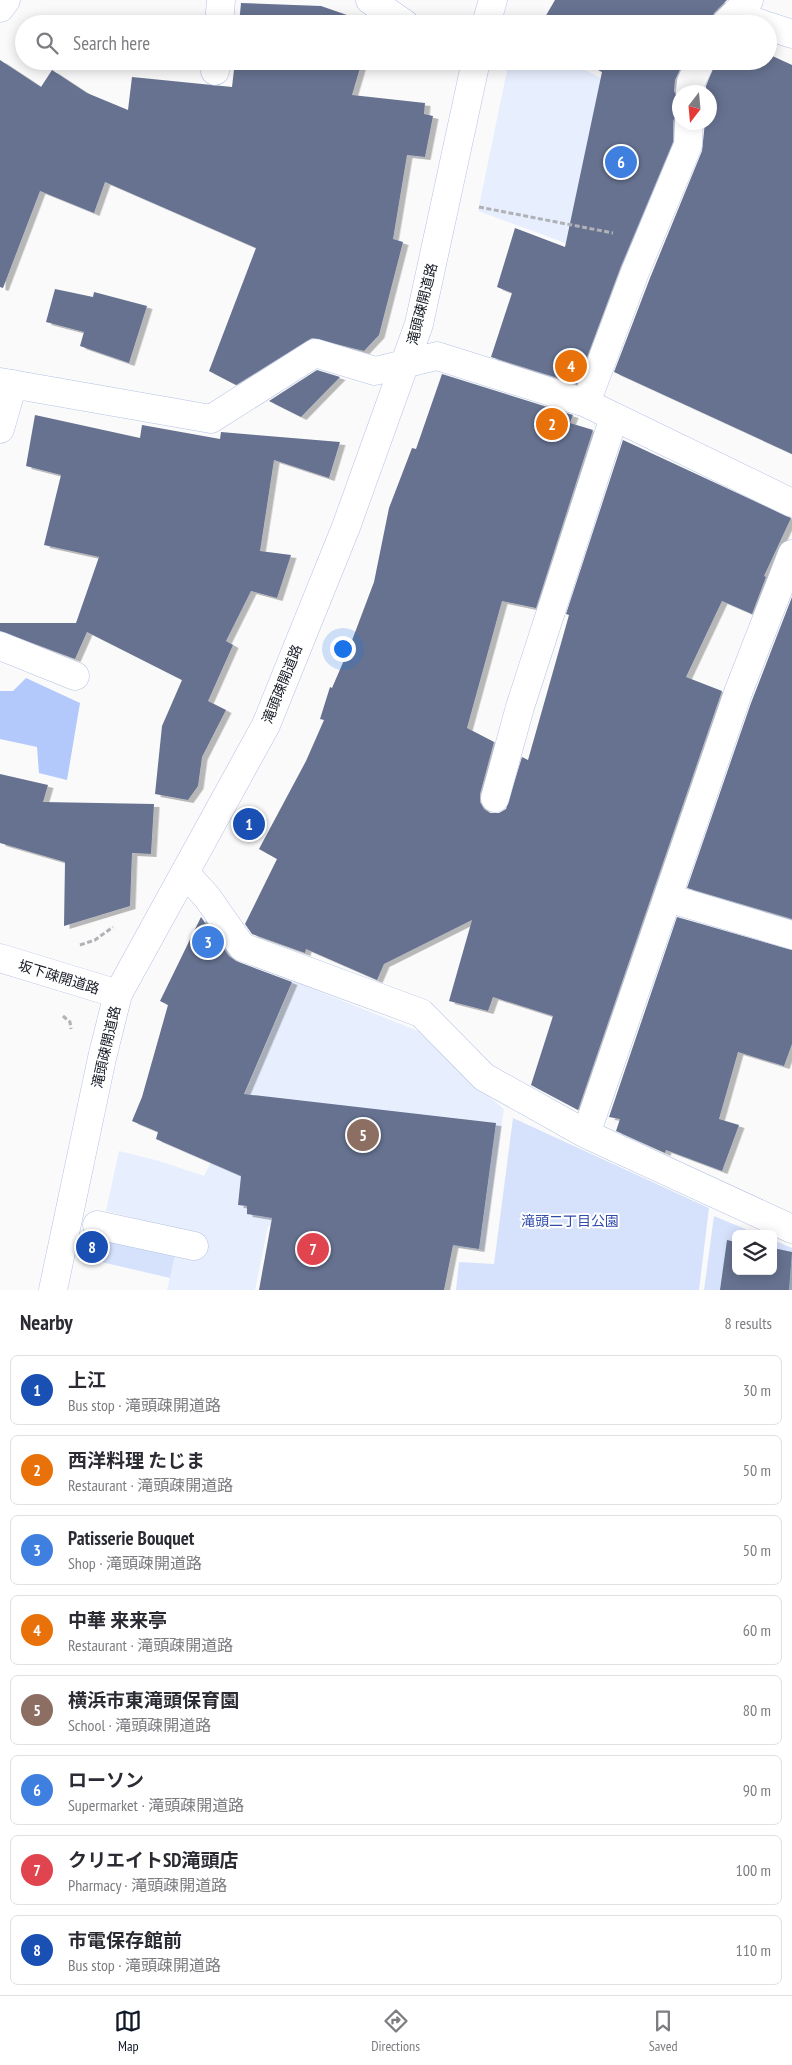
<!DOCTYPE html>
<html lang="en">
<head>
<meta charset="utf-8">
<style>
  body { margin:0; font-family:"PT Sans Narrow","Noto Sans JP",sans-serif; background:#f2f2f3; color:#2b2b33 }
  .controls { position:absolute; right:15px; bottom:15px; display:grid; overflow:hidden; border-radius:8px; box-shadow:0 2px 12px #0003 }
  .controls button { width:45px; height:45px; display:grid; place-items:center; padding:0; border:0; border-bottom:1px solid #e1e1e2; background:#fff; color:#2b2b33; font:25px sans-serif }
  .compass { position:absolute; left:672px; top:85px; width:45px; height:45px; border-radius:50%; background:#fff; box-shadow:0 2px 12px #0003; rotate:196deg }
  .you { position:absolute; left:342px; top:648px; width:18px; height:18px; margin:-12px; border:4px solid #fff; border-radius:50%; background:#1a73e8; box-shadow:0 0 0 8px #1a73e833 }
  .badge { display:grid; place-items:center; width:32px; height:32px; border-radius:50%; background:#111827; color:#fff; font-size:16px; font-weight:700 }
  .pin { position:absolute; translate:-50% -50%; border:2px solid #fff; box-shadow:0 1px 5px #0006 }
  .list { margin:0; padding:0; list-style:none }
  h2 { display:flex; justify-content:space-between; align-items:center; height:65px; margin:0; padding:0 20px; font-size:21px }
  h2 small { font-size:16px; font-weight:400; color:#7c7c81 }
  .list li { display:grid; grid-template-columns:32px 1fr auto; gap:15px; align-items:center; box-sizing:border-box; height:70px; margin:0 10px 10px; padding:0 10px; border:1px solid #e1e1e2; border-radius:8px }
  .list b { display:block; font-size:19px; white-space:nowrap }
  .list p { margin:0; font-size:16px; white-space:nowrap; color:#7c7c81 }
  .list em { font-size:16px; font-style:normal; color:#7c7c81 }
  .icon { flex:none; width:28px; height:28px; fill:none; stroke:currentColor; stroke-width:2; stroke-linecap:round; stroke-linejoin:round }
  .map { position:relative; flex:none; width:792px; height:1290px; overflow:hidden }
  .search { position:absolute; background:#fff; box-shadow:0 2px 12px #0003; left:15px; right:15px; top:15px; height:55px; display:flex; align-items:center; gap:12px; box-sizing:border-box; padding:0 18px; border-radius:28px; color:#7c7c81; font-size:19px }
  .sheet { height:705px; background:#fff }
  nav { display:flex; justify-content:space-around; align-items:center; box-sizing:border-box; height:70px; border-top:1px solid #e1e1e2; background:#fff; font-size:14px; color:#7c7c81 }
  nav a { display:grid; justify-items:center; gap:2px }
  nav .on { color:#111827 }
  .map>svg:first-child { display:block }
</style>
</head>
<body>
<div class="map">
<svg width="792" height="1290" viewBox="0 0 792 1290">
  <defs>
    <filter id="shadow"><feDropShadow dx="5.5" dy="3" stdDeviation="0" flood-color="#0004"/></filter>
  </defs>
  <rect width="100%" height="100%" fill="#fafafa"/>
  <!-- built -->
  <path fill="#e7eefe" d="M 509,61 L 567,61 L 605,80 L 679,107 L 676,159 L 631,267 L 478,211 Z
    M 293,981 L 418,1031 L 469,1080 L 504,1109 L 484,1250 L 268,1226 L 255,1290 L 167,1290 L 175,1255 L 197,1234 L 106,1211 L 119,1151 L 159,1161 L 204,1176 L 245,1094 Z"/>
  <!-- green -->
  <path fill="#d6e2fc" d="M 513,1118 L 709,1208 L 699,1290 L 456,1290 L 459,1262 L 494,1264 Z
    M 714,1216 L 757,1234 L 736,1234 L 736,1271 L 773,1271 L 773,1240 L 792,1248 L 792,1290 L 704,1290 Z
    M 102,1238 L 175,1255 L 170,1278 L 97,1261 Z"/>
  <!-- forest -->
  <path fill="#b3c8fb" d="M 26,678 L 80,703 L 67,780 L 39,773 L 37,747 L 0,739 L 0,691 L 13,691 Z"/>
  <!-- building -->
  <path fill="#667290" filter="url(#shadow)" d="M 555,0 L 727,0 L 714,13 L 710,24 L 541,24 Z
    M 241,3 L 321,6 L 373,24 L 239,24 Z
    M 768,54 L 792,65 L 792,454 L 614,372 L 650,278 L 702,151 L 705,122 L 710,122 L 710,92 L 706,92 L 706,86 L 716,61 L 768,61 Z
    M 0,60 L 41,87 L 52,70 L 87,93 L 128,110 L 132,77 L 232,87 L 235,61 L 362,61 L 352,95 L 425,103 L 424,114 L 433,116 L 425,157 L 407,155 L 393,239 L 403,242 L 379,335 L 364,351 L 312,338 L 236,385 L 209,371 L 256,248 L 105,182 L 94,213 L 40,191 L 3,288 L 0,287 Z
    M 581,61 L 684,61 L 675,80 L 674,91 L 680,103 L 680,110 L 673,121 L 673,142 L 621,266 L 577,384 L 491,357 L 512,293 L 497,287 L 515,228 L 565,247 L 602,72 Z
    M 55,289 L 93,297 L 94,292 L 147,306 L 129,363 L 80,346 L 84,332 L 46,322 Z
    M 317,370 L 340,377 L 301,417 L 269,401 Z
    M 442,374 L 573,415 L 570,423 L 593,430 L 536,608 L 502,601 L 467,728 L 494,742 L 480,794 L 480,802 L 484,809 L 490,813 L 499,813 L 506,809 L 522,757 L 528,760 L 569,615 L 566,614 L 623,440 L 791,518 L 764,576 L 766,577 L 752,614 L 722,601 L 686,677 L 722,691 L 578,1110 L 531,1085 L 553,1016 L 493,997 L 488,1011 L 449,1001 L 472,920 L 384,964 L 377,980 L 306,949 L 305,953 L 252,934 L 245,924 L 277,859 L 259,849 L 306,761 L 324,720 L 320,719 L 330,687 L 332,688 L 348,651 L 374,582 L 389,508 L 412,448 L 416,449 Z
    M 35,415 L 140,438 L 142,425 L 220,439 L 221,432 L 340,442 L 329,478 L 274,460 L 260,551 L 291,555 L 277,598 L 251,591 L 226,641 L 233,645 L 208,701 L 226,710 L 202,757 L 198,786 L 188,800 L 155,794 L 162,726 L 182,680 L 87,632 L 75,659 L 0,631 L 0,623 L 76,623 L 99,557 L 44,545 L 61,475 L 26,466 Z
    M 792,597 L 792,919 L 687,888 L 751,703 Z
    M 0,774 L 48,785 L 43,802 L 154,804 L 151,854 L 132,853 L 130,906 L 64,926 L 65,862 L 0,843 Z
    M 201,917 L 229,956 L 236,961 L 292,982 L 244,1094 L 496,1123 L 479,1249 L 453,1245 L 444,1290 L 259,1290 L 272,1218 L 247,1214 L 247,1206 L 238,1205 L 241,1176 L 156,1139 L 158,1132 L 132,1121 L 142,1097 L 168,1005 L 160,1001 Z
    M 677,917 L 792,950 L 792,1044 L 784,1066 L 738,1052 L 719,1119 L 739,1125 L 722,1171 L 666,1150 L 665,1153 L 616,1131 L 620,1119 L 609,1117 Z
    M 727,1240 L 736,1242 L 736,1271 L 773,1271 L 773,1248 L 792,1252 L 789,1290 L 720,1290 Z"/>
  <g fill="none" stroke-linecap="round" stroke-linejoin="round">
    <defs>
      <path id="minor" d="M 370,0 L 405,24
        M 0,8 L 6,0
        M 735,15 L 762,24
        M 219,24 L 221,0
        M 486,24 L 493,0
        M 725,24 L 749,0
        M 768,26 L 792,34
        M 215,71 L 216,61
        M 690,92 L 691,82 L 701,61
        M 0,382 L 211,419 L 315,353 L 375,371 L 437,356 L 586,403 L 792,503
        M 586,403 L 635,272 L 688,145 L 689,122
        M 0,429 L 13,384
        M 0,646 L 75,676
        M 495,798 L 520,707 L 614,417
        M 185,873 L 207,897 L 242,947 L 421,1013 L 484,1077 L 586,1134 L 792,1229
        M 668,898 L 792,935
        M 0,958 L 118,994
        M 586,1134 L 739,690 L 792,554
        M 97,1225 L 194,1246
        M 53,1290 L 102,1058 L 118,994 L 266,725 L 346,527 L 419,324 L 476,61"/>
    </defs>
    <!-- minor casing -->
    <use href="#minor" stroke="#b4c2e3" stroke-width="29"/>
    <!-- path -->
    <path stroke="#b1b2b6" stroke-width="3" stroke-dasharray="5 2.5" stroke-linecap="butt" d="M 479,207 L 613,233
      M 80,945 L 95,940 L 113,927
      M 63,1016 L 70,1022 L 71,1029"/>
    <!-- minor -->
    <use href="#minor" stroke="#fff" stroke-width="28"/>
  </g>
  <g text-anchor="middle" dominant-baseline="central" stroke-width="4" stroke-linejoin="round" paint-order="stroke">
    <!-- street labels -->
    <g font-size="14" fill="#151a25" stroke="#fff">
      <text transform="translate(422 304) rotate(-76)">滝頭疎開道路</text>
      <text transform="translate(282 684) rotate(-68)">滝頭疎開道路</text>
      <text transform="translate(59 977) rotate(17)">坂下疎開道路</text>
      <text transform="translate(106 1047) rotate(-77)">滝頭疎開道路</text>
    </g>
    <!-- park labels -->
    <g font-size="14" fill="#304cab" stroke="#fff">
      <text x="570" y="1221">滝頭二丁目公園</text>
    </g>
  </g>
</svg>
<div class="controls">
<button><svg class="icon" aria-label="layers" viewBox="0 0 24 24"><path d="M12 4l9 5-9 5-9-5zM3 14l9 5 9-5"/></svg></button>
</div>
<svg class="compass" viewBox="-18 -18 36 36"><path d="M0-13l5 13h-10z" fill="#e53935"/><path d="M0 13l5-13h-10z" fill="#7c7c81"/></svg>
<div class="you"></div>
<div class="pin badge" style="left:249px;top:824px;background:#1a4fb4">1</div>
<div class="pin badge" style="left:552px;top:424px;background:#e8710a">2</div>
<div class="pin badge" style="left:208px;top:942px;background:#3f7fe0">3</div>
<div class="pin badge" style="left:571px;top:366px;background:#e8710a">4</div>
<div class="pin badge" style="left:363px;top:1135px;background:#8d6e63">5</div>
<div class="pin badge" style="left:621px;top:162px;background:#3f7fe0">6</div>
<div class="pin badge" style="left:313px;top:1249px;background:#e0444e">7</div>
<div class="pin badge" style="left:92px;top:1247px;background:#1a4fb4">8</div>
<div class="search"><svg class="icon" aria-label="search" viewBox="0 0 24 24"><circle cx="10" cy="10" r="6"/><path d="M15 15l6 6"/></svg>Search here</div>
</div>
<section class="sheet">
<h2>Nearby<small>8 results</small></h2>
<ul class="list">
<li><span class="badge" style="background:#1a4fb4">1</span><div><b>上江</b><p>Bus stop · 滝頭疎開道路</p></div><em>30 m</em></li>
<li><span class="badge" style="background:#e8710a">2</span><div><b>西洋料理 たじま</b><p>Restaurant · 滝頭疎開道路</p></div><em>50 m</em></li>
<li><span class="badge" style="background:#3f7fe0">3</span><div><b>Patisserie Bouquet</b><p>Shop · 滝頭疎開道路</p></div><em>50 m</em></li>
<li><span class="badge" style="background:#e8710a">4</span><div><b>中華 来来亭</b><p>Restaurant · 滝頭疎開道路</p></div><em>60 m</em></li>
<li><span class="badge" style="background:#8d6e63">5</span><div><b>横浜市東滝頭保育園</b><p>School · 滝頭疎開道路</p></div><em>80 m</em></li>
<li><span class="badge" style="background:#3f7fe0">6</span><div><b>ローソン</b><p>Supermarket · 滝頭疎開道路</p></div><em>90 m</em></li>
<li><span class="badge" style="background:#e0444e">7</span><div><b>クリエイトSD滝頭店</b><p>Pharmacy · 滝頭疎開道路</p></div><em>100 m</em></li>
<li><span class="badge" style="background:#1a4fb4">8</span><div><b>市電保存館前</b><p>Bus stop · 滝頭疎開道路</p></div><em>110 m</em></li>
</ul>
</section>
<nav>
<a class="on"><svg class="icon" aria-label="map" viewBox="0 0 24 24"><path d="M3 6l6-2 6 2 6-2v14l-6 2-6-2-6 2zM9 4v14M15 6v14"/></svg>Map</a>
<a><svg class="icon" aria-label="directions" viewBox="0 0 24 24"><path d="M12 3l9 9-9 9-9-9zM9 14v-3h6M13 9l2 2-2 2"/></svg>Directions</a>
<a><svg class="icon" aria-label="saved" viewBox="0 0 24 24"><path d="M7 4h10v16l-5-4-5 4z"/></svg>Saved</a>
</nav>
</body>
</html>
